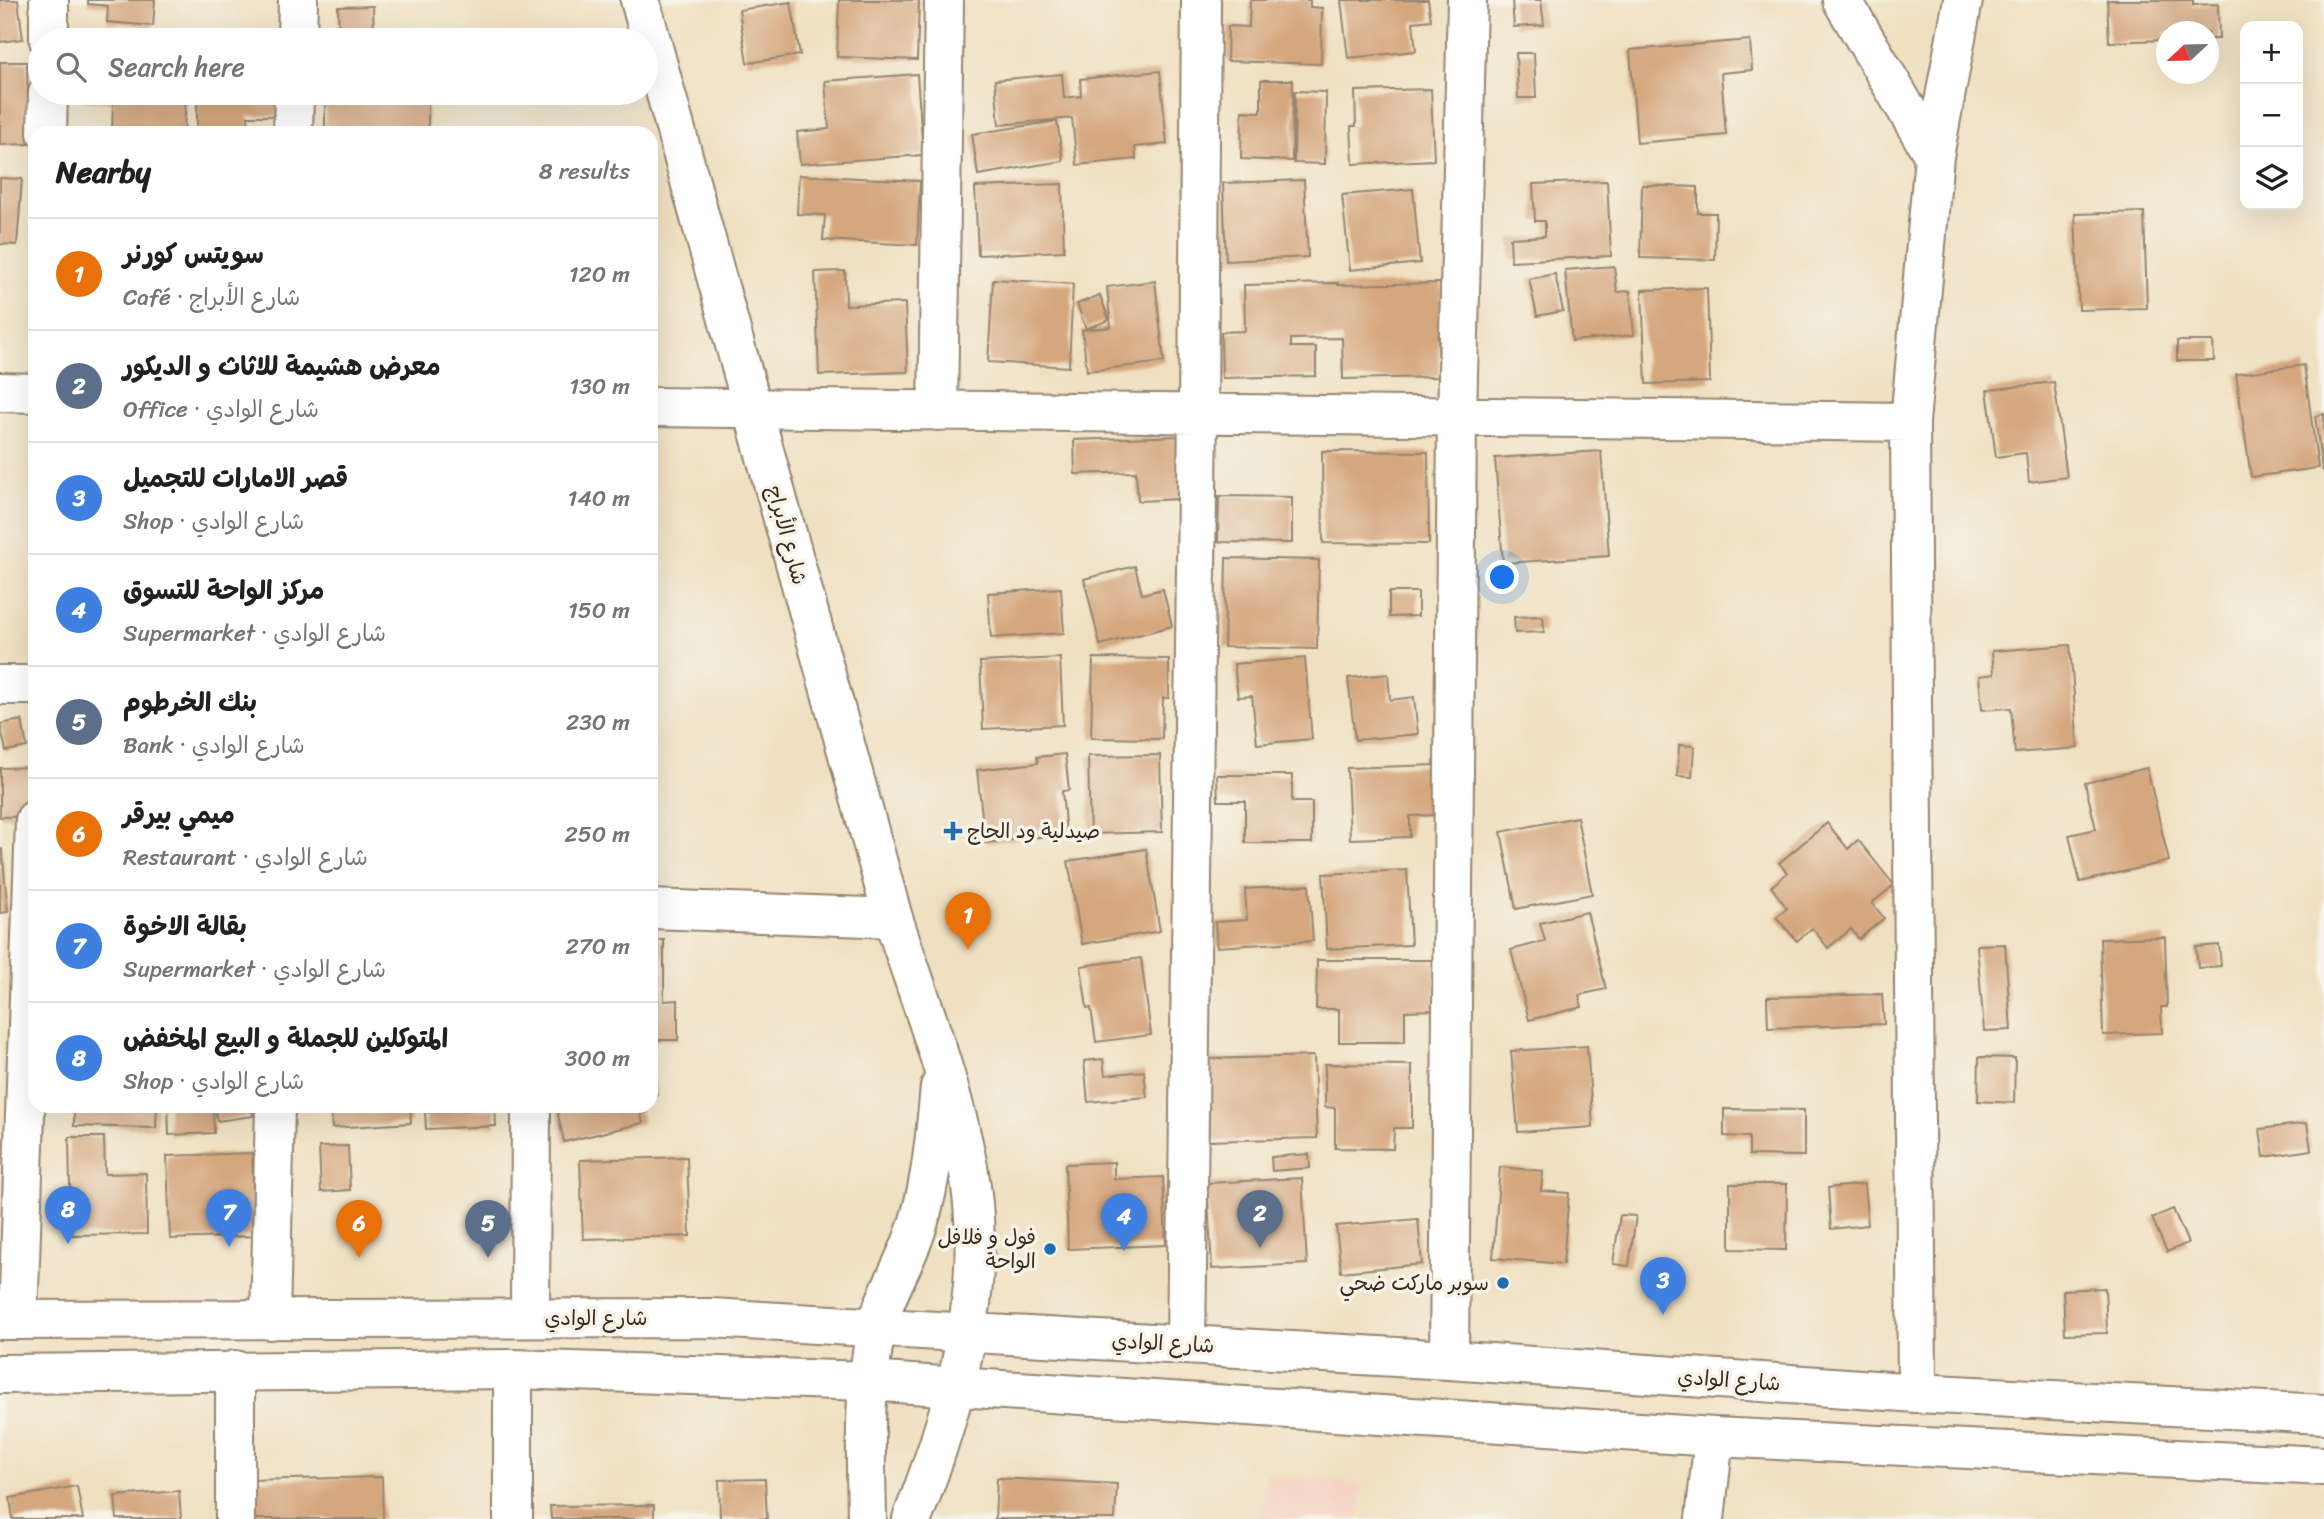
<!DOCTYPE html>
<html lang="en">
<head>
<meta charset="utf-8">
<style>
  body { margin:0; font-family:Sriracha,"Playpen Sans Arabic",sans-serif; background:#f2f2f2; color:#202124 }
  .controls { position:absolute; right:21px; top:21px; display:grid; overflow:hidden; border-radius:14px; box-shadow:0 7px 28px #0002 }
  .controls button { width:63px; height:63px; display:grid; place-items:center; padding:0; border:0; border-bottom:2px solid #e0e0e0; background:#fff; color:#202124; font:35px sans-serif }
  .compass { position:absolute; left:2156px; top:21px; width:63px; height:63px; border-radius:50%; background:#fff; box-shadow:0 7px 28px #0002; rotate:248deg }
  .you { position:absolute; left:1503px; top:578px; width:24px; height:24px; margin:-18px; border:5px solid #fff; border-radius:50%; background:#1a73e8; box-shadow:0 0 0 10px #1a73e833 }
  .badge { display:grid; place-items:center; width:46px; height:46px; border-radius:50%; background:#7c3aed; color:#fff; font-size:23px; font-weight:700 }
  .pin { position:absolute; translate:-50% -58px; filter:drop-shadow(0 2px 4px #0008) }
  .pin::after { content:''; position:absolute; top:37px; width:24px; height:21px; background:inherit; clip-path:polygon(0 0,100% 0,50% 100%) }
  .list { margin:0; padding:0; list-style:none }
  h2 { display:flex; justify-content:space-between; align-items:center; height:91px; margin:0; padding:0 28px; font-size:30px }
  h2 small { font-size:23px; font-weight:400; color:#757577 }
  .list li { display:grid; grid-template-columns:46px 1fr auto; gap:21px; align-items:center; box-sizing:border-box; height:112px; padding:0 28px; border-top:2px solid #e0e0e0 }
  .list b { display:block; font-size:26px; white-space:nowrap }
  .list p { margin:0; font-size:23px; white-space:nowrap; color:#757577 }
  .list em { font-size:23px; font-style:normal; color:#757577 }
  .icon { flex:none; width:38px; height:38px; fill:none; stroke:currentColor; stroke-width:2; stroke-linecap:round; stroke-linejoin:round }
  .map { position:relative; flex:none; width:2324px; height:1519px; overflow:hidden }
  .search { position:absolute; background:#fff; box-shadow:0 7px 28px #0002; left:28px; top:28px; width:630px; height:77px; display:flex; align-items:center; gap:18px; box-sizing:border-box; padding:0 24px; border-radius:38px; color:#757577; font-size:26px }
  .panel { position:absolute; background:#fff; box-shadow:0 7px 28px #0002; left:28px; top:126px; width:630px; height:987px; border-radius:21px }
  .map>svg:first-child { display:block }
</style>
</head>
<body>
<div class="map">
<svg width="2324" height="1519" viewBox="0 0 2324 1519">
  <rect width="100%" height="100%" fill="#f7f3e8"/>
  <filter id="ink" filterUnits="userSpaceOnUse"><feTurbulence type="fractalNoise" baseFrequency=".0143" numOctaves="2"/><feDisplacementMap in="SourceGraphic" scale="14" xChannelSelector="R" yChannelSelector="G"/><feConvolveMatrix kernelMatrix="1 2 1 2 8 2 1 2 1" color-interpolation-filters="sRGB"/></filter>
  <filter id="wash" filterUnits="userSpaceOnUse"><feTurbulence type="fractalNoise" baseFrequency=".00686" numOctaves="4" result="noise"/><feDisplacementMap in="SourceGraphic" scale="28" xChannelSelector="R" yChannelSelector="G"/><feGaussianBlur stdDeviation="1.57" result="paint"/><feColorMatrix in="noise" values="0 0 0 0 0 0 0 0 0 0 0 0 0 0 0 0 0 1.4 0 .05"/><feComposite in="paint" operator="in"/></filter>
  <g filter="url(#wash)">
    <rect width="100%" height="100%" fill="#efe0c1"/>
    <!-- built -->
    <path fill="#f5d3c2" d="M 1266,1474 L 1362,1484 L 1359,1519 L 1262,1519 Z"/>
    <g id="blocks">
      <!-- building -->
      <path fill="#d5a77f" d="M 0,0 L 18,0 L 23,39 L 0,42 Z
        M 88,0 L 155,0 L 153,26 L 107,22 L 108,6 L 88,4 Z
        M 839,0 L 919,0 L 917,60 L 837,57 Z
        M 1250,0 L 1310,0 L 1310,7 L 1322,8 L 1321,64 L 1227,61 L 1228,26 L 1249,27 Z
        M 1341,0 L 1428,0 L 1431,20 L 1413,22 L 1416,51 L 1348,58 Z
        M 1512,0 L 1541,0 L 1544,25 L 1514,27 Z
        M 2107,0 L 2193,0 L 2193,5 L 2218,4 L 2219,39 L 2208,39 L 2208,32 L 2166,32 L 2166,40 L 2109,42 Z
        M 791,2 L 800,55 L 747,63 L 739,10 Z
        M 373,6 L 374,37 L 339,39 L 338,7 Z
        M 1750,40 L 1752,70 L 1721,73 L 1726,135 L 1637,143 L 1630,50 Z
        M 1516,53 L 1534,53 L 1536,98 L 1518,98 Z
        M 0,62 L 27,62 L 29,144 L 0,145 Z
        M 1160,71 L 1167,144 L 1135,147 L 1136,159 L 1077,165 L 1072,118 L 999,125 L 995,80 L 1062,74 L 1064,98 L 1081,96 L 1080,79 Z
        M 917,74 L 923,155 L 800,164 L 797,132 L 829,129 L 825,81 Z
        M 1261,80 L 1293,80 L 1292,161 L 1241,159 L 1242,111 L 1261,112 Z
        M 1431,89 L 1434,160 L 1353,164 L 1351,126 L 1356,126 L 1355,91 Z
        M 1295,91 L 1326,92 L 1325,164 L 1294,163 Z
        M 83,93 L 186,93 L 184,133 L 112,133 L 113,102 L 83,101 Z
        M 197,93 L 286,93 L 287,116 L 248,116 L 249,133 L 197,133 Z
        M 325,93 L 428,93 L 428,132 L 325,133 Z
        M 1057,121 L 1063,161 L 978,175 L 972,134 Z
        M 799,175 L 920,181 L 917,245 L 823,240 L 825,215 L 797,214 Z
        M 0,178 L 22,179 L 17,245 L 0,244 Z
        M 1304,180 L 1308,257 L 1226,261 L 1223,183 Z
        M 1607,181 L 1611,256 L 1511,261 L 1510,238 L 1545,236 L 1545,221 L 1535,221 L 1533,184 Z
        M 1062,184 L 1064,251 L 978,255 L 975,187 Z
        M 1642,185 L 1698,187 L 1698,213 L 1716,213 L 1715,260 L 1640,258 Z
        M 1413,189 L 1420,263 L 1350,270 L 1342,195 Z
        M 2144,212 L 2147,308 L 2079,310 L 2075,214 Z
        M 1614,266 L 1617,292 L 1630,291 L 1634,335 L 1572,341 L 1565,270 Z
        M 845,271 L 846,305 L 905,303 L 908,372 L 819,375 L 815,272 Z
        M 1555,274 L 1563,311 L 1537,316 L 1529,279 Z
        M 993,279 L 1073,284 L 1069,367 L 988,362 Z
        M 1155,281 L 1164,362 L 1087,371 L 1082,330 L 1111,327 L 1107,287 Z
        M 1338,283 L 1338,285 L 1442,283 L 1444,336 L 1438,336 L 1439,377 L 1343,379 L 1342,338 L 1291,339 L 1291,347 L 1316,347 L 1316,376 L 1222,378 L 1221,332 L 1245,331 L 1244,285 Z
        M 1707,288 L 1710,382 L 1646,384 L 1642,290 Z
        M 1100,295 L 1109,320 L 1086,329 L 1077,304 Z
        M 2177,341 L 2213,341 L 2214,361 L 2177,361 Z
        M 2304,365 L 2318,468 L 2251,477 L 2236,374 Z
        M 2054,382 L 2067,477 L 2029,482 L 2026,453 L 1996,457 L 1987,390 Z
        M 2324,414 L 2324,470 L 2322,470 L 2315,416 Z
        M 1179,436 L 1181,499 L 1138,501 L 1136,472 L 1075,474 L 1074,440 Z
        M 1322,451 L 1428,452 L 1429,544 L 1323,543 Z
        M 1601,451 L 1609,556 L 1503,563 L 1495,458 Z
        M 1219,496 L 1292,497 L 1292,543 L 1218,542 Z
        M 1226,558 L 1319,560 L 1317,649 L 1224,647 Z
        M 1135,566 L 1142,594 L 1163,589 L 1172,626 L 1100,645 L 1084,579 Z
        M 1061,588 L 1064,633 L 991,638 L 988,593 Z
        M 1389,592 L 1418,592 L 1418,616 L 1389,617 Z
        M 1543,616 L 1544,632 L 1515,633 L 1514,617 Z
        M 2070,645 L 2078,748 L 2015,753 L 2011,708 L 1982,710 L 1979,676 L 1994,674 L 1992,651 Z
        M 1060,658 L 1063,725 L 983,729 L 980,662 Z
        M 1093,658 L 1169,659 L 1169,698 L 1163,698 L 1162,739 L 1091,738 Z
        M 1305,658 L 1312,739 L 1257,744 L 1252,696 L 1238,697 L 1234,664 Z
        M 1388,674 L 1390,700 L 1414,697 L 1418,734 L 1355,740 L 1348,678 Z
        M 22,720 L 27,747 L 6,751 L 0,724 Z
        M 1679,745 L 1694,746 L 1692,777 L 1677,776 Z
        M 1065,754 L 1069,790 L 1062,791 L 1066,834 L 985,843 L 977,770 L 1038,763 L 1037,757 Z
        M 1160,755 L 1162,832 L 1090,834 L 1088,756 Z
        M 1436,765 L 1438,815 L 1410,816 L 1410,837 L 1350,839 L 1347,768 Z
        M 35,767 L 35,816 L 0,817 L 0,768 Z
        M 2147,768 L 2169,861 L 2080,882 L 2069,835 L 2096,829 L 2085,783 Z
        M 1217,775 L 1292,775 L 1292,802 L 1312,802 L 1312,843 L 1245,843 L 1245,801 L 1218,801 Z
        M 1577,817 L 1592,894 L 1516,909 L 1501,832 Z
        M 1827,823 L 1848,849 L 1858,840 L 1894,885 L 1872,903 L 1884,918 L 1859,939 L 1851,929 L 1828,948 L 1812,928 L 1797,941 L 1776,917 L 1787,908 L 1771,887 L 1787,873 L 1779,863 Z
        M 2,849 L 8,912 L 0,913 L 0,850 Z
        M 1146,849 L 1160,931 L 1082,944 L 1068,861 Z
        M 1407,870 L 1411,945 L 1327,949 L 1323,874 Z
        M 1309,885 L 1313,941 L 1217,947 L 1215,922 L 1247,920 L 1245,889 Z
        M 1587,912 L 1606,989 L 1579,995 L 1582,1007 L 1529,1020 L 1511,950 L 1545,941 L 1540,923 Z
        M 2165,937 L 2167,1007 L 2161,1007 L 2162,1033 L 2103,1035 L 2100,939 Z
        M 651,940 L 664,940 L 664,1001 L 678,1000 L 678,1040 L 651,1040 Z
        M 2005,944 L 2011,1030 L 1984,1031 L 1977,945 Z
        M 2219,945 L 2221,966 L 2198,968 L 2196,947 Z
        M 1141,958 L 1151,1035 L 1096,1042 L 1091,1008 L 1087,1008 L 1081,966 Z
        M 1317,960 L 1435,960 L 1435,1010 L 1405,1011 L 1405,1042 L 1339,1042 L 1339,1009 L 1316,1009 Z
        M 1882,994 L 1884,1024 L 1768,1028 L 1767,997 Z
        M 1587,1046 L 1593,1127 L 1518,1132 L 1511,1051 Z
        M 1314,1056 L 1317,1138 L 1207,1141 L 1204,1059 Z
        M 1979,1057 L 2015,1058 L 2014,1103 L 1978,1101 Z
        M 1103,1059 L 1105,1075 L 1144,1071 L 1147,1097 L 1088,1102 L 1084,1061 Z
        M 1325,1064 L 1412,1065 L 1412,1128 L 1394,1128 L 1393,1149 L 1335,1148 L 1335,1108 L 1325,1107 Z
        M 651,1075 L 657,1095 L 651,1096 Z
        M 74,1106 L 157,1106 L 156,1128 L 74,1126 Z
        M 168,1106 L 213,1106 L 214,1133 L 169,1135 Z
        M 215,1106 L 251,1106 L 253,1116 L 217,1121 Z
        M 331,1106 L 410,1106 L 411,1123 L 332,1128 Z
        M 556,1106 L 639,1106 L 643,1123 L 564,1142 Z
        M 495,1109 L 496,1126 L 426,1129 L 425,1112 Z
        M 1724,1109 L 1804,1110 L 1804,1156 L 1749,1155 L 1749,1137 L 1724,1136 Z
        M 2307,1123 L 2311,1150 L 2264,1157 L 2260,1129 Z
        M 69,1137 L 104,1137 L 105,1174 L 146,1173 L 147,1234 L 71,1235 Z
        M 348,1146 L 350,1190 L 321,1192 L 319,1147 Z
        M 252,1153 L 255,1236 L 170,1239 L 167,1156 Z
        M 1309,1154 L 1310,1168 L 1272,1171 L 1271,1157 Z
        M 687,1157 L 690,1236 L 583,1239 L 580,1160 Z
        M 1114,1162 L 1114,1179 L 1163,1177 L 1166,1245 L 1068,1249 L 1065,1164 Z
        M 1500,1167 L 1543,1171 L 1541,1191 L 1569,1193 L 1563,1264 L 1493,1258 Z
        M 1302,1178 L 1307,1264 L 1212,1269 L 1207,1183 Z
        M 1730,1184 L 1787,1184 L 1786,1250 L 1730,1249 Z
        M 1864,1184 L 1868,1225 L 1831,1229 L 1828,1188 Z
        M 2173,1209 L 2188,1243 L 2167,1252 L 2152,1218 Z
        M 1620,1215 L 1636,1216 L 1629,1266 L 1613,1264 Z
        M 1418,1219 L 1422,1264 L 1341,1272 L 1336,1226 Z
        M 2105,1288 L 2107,1333 L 2065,1334 L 2063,1290 Z
        M 382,1477 L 383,1519 L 248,1519 L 247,1480 Z
        M 997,1478 L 1117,1484 L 1115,1519 L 995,1519 Z
        M 765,1479 L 767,1519 L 720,1519 L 719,1480 Z
        M 77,1486 L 83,1519 L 13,1519 L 10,1498 Z
        M 179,1491 L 181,1519 L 117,1519 L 115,1496 Z
        M 654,1505 L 654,1519 L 551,1519 L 550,1506 Z"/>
    </g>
  </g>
  <g filter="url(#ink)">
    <use href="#blocks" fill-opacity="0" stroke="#958570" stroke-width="2"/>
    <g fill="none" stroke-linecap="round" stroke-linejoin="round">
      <defs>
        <path id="street" d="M 1842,0 L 1934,156
          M 49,40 L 49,0
          M 297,40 L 298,0
          M 47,133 L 48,93
          M 293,133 L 294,93
          M 0,392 L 35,393
          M 651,407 L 1910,422
          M 938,411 L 944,0
          M 0,685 L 35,685
          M 651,909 L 893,918
          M 530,1317 L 531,1106
          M 18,1320 L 35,820
          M 270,1320 L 275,1106
          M 1186,1345 L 1198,414 L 1201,0
          M 1449,1360 L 1457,417 L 1467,0
          M 513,1369 L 513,1519
          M 235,1370 L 235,1519
          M 1917,1393 L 1910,422 L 1934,156 L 1963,0
          M 1705,1519 L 1714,1437"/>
        <path id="secondary" d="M 640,0 L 893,918 C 920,1000 952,1082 968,1167 C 990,1286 955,1409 912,1519
          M 0,1320 L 711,1318 L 1449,1360 L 1917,1393 L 2324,1414
          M 0,1374 L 513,1369 L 867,1381 L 1714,1437 L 2324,1466
          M 867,1519 C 866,1455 862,1390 877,1328 C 884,1296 902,1269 913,1239 C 931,1192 935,1137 940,1087"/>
      </defs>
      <!-- street casing -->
      <use href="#street" stroke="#958570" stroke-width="42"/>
      <!-- secondary casing -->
      <use href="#secondary" stroke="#958570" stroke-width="42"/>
      <!-- street -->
      <use href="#street" stroke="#fff" stroke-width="38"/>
      <!-- secondary -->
      <use href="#secondary" stroke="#fff" stroke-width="38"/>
    </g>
  </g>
  <!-- markers -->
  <g fill="#1f6fb2" stroke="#f7f3e8" stroke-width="2.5">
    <path d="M949.5 820.5h7v7h7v7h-7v7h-7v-7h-7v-7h7z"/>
    <circle cx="1050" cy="1249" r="7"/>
    <circle cx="1503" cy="1283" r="7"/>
  </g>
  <g text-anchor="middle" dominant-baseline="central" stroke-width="7" stroke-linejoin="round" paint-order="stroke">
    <!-- street labels -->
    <g font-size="21" fill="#3b2a1e" stroke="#f7f3e8">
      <text transform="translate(787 535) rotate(75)">شارع الأبراج</text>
      <text x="596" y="1318">شارع الوادي</text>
      <text transform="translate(1163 1343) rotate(3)">شارع الوادي</text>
      <text transform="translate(1729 1380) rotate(4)">شارع الوادي</text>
    </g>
    <!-- poi labels -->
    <g font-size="21" fill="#3b2a1e" stroke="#f7f3e8" text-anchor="end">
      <text x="967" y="831" text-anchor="start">صيدلية ود الحاج</text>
      <text x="1036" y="1237">فول و فلافل<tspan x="1036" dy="24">الواحة</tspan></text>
      <text x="1489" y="1283">سوبر ماركت ضحي</text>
    </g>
  </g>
</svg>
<div class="controls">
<button>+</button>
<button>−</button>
<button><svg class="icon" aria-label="layers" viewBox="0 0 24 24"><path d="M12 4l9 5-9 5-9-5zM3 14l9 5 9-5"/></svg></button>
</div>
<svg class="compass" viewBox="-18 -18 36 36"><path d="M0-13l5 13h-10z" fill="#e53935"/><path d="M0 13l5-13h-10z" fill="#757577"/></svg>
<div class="you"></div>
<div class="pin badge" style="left:968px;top:950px;background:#e8710a">1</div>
<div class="pin badge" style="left:1260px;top:1248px;background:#5c6f8a">2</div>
<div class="pin badge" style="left:1663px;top:1315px;background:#3f7fe0">3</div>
<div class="pin badge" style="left:1124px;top:1251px;background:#3f7fe0">4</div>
<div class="pin badge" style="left:488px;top:1258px;background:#5c6f8a">5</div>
<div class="pin badge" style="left:359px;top:1258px;background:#e8710a">6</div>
<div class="pin badge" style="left:229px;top:1247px;background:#3f7fe0">7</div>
<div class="pin badge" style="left:68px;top:1244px;background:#3f7fe0">8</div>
<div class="search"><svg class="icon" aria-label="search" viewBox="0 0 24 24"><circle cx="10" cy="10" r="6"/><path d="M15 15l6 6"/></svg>Search here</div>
<section class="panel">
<h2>Nearby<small>8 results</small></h2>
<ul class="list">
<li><span class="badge" style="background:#e8710a">1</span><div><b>سويتس كورنر</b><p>Café · شارع الأبراج</p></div><em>120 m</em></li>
<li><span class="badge" style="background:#5c6f8a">2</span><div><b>معرض هشيمة للاثاث و الديكور</b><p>Office · شارع الوادي</p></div><em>130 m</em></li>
<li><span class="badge" style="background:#3f7fe0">3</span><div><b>قصر الامارات للتجميل</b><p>Shop · شارع الوادي</p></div><em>140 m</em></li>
<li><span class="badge" style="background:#3f7fe0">4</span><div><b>مركز الواحة للتسوق</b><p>Supermarket · شارع الوادي</p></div><em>150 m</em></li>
<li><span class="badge" style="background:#5c6f8a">5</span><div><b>بنك الخرطوم</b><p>Bank · شارع الوادي</p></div><em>230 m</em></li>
<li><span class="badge" style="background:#e8710a">6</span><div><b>ميمي بيرقر</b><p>Restaurant · شارع الوادي</p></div><em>250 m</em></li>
<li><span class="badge" style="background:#3f7fe0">7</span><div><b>بقالة الاخوة</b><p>Supermarket · شارع الوادي</p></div><em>270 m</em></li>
<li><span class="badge" style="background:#3f7fe0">8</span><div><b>المتوكلين للجملة و البيع المخفض</b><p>Shop · شارع الوادي</p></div><em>300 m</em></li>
</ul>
</section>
</div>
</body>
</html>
